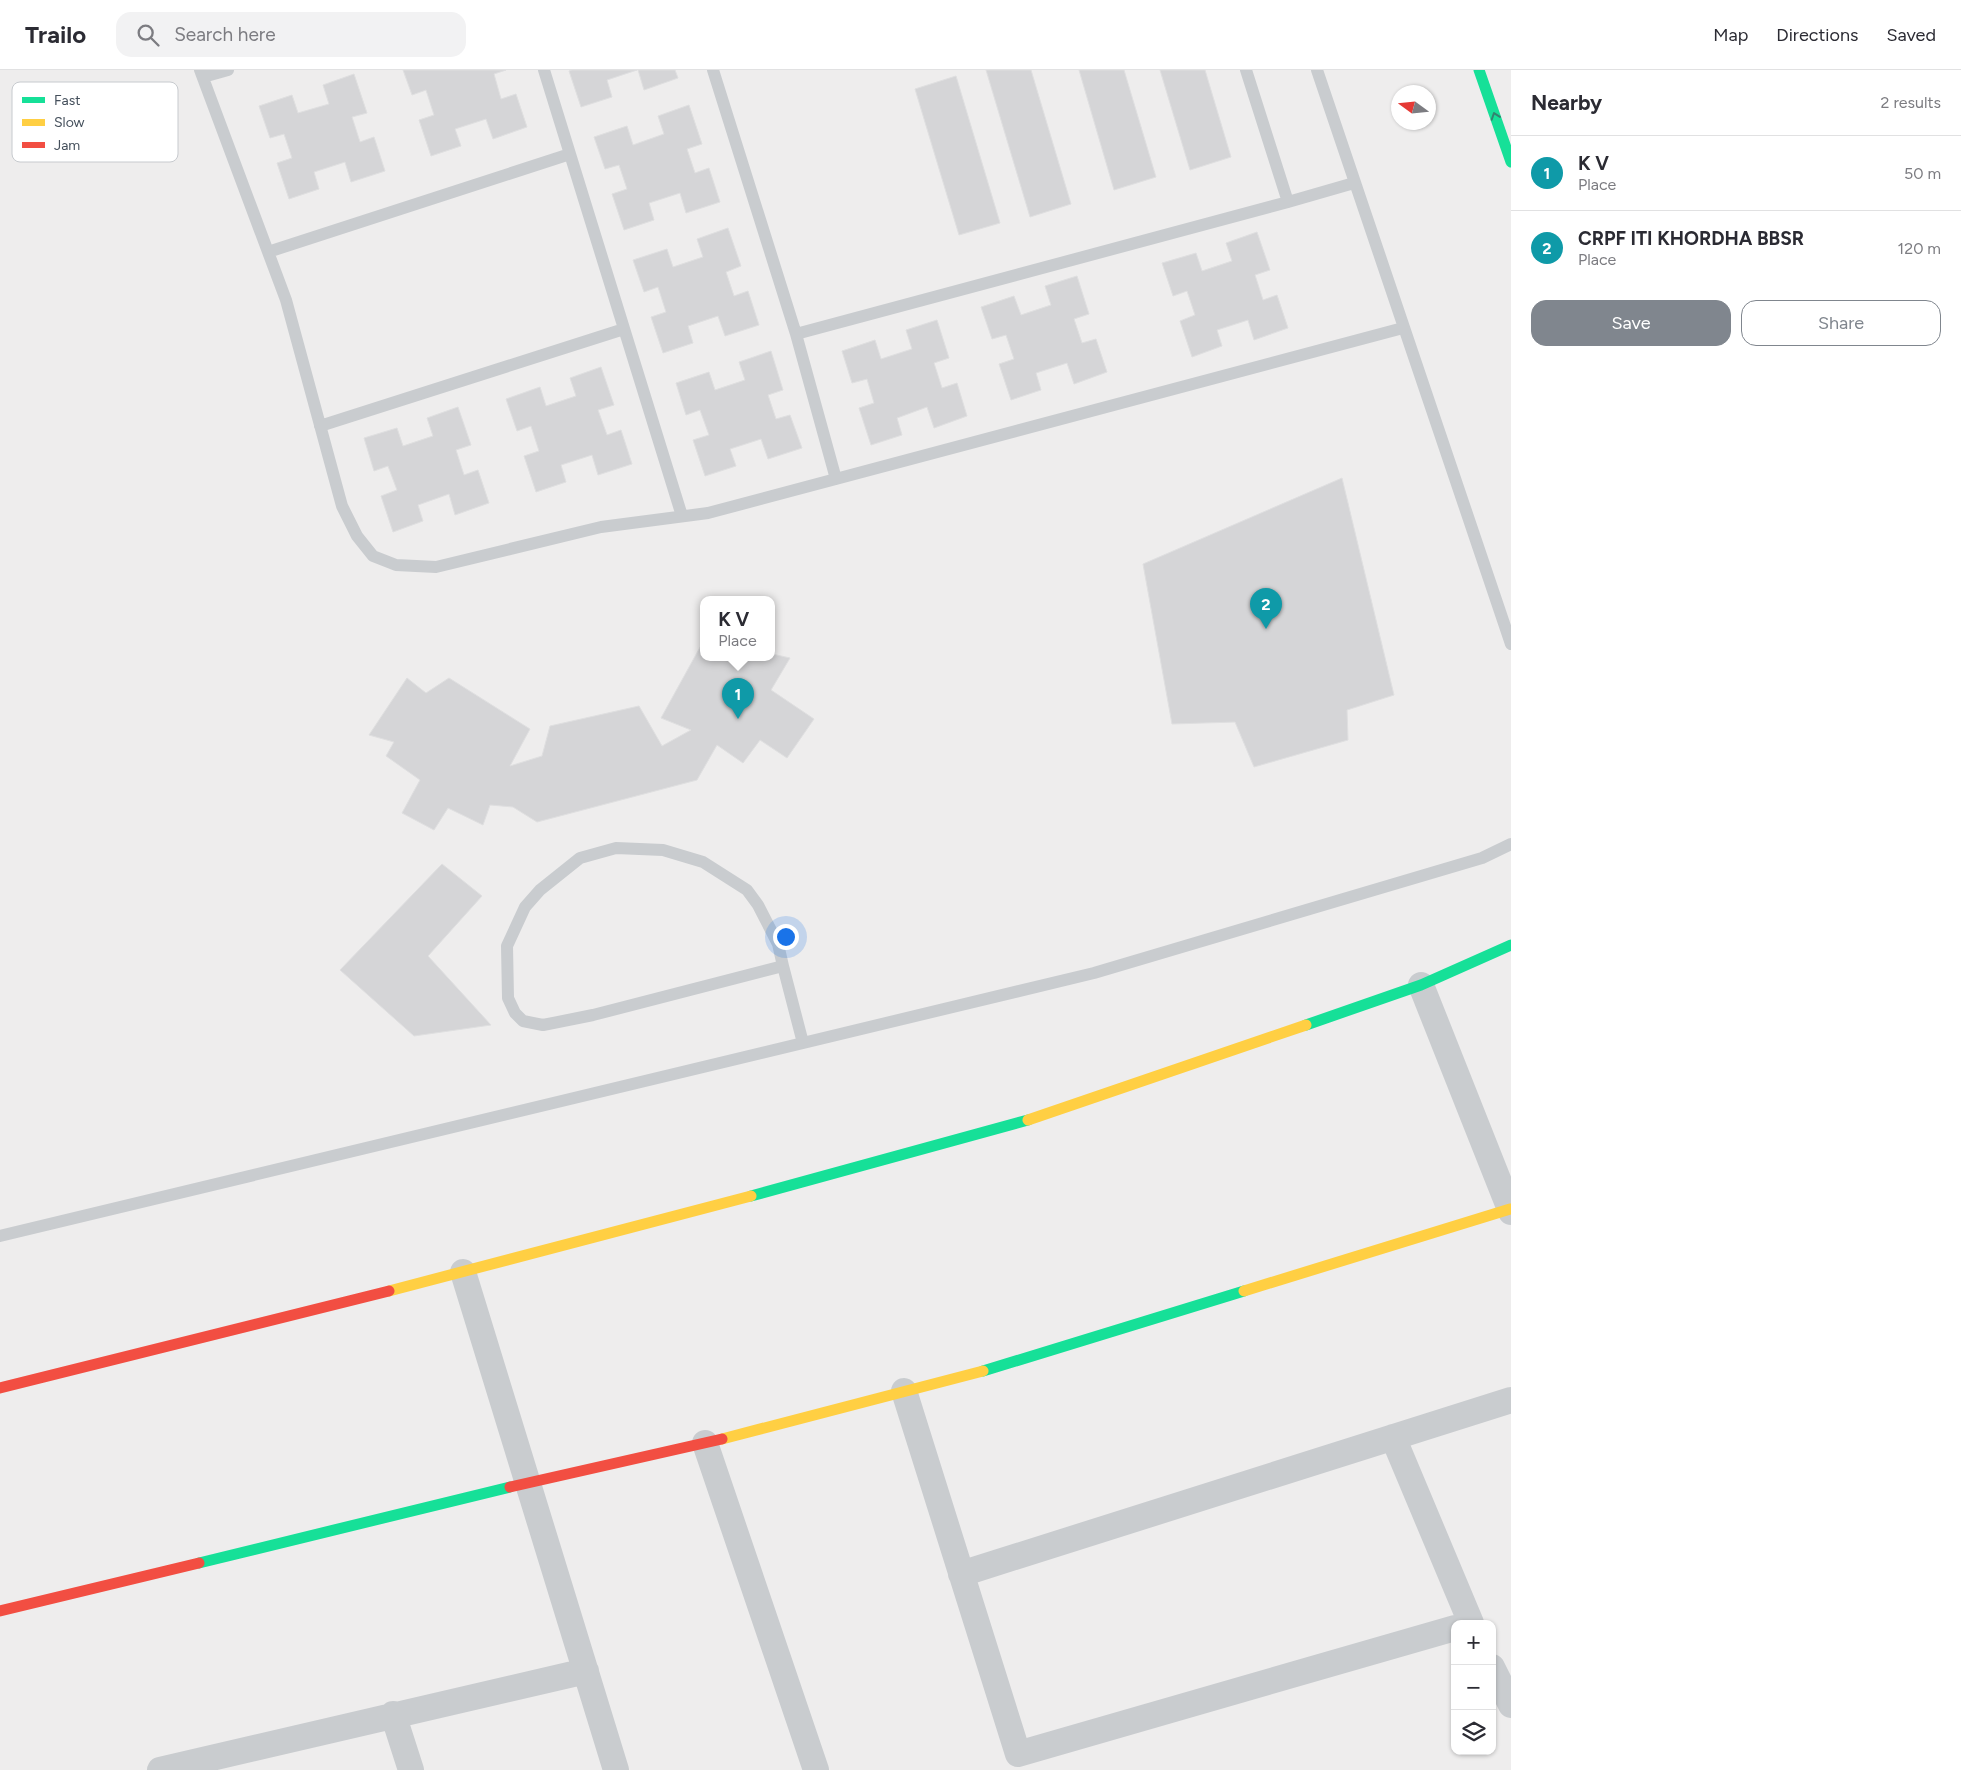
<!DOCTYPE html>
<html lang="en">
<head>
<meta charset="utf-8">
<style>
  body { margin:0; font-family:Figtree,sans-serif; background:#f2f2f3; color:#2b2b33 }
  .controls { position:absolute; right:15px; bottom:15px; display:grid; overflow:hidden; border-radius:10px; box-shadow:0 1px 4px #0004 }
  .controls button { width:45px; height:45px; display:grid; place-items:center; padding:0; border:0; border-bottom:1px solid #e1e1e2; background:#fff; color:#2b2b33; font:25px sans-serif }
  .compass { position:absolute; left:1391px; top:15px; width:45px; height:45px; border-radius:50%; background:#fff; box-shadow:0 1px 4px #0004; rotate:285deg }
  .you { position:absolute; left:785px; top:866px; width:18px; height:18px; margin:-12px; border:4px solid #fff; border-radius:50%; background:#1a73e8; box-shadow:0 0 0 8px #1a73e833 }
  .badge { display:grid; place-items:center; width:32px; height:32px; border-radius:50%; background:#80868e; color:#fff; font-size:16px; font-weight:700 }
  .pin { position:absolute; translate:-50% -41px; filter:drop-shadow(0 1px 2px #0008) }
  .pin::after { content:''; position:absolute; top:26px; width:18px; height:15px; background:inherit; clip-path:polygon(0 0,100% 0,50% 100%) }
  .popup { position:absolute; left:700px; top:526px; width:75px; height:65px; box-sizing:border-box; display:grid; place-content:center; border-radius:10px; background:#fff; filter:drop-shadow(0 1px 4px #0005); font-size:16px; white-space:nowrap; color:#7c7c81 }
  .popup b { font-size:19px; color:#2b2b33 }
  .popup::after { content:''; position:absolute; left:50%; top:100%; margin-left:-10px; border:10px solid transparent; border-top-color:#fff }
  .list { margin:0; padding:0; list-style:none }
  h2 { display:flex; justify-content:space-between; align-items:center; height:65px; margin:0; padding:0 20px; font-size:21px }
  h2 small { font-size:16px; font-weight:400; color:#7c7c81 }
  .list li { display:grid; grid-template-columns:32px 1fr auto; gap:15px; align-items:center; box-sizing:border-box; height:75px; padding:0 20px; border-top:1px solid #e1e1e2 }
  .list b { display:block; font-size:19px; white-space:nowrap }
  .list p { margin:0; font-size:16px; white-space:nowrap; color:#7c7c81 }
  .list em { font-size:16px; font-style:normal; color:#7c7c81 }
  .actions { display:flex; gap:10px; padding:15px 20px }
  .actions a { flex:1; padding:11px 0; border:1px solid #80868e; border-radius:15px; text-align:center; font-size:18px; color:#80868e }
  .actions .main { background:#80868e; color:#fff }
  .icon { flex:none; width:28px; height:28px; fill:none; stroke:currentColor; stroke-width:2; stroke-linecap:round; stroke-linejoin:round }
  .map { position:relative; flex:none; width:1511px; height:1700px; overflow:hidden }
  header { display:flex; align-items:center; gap:30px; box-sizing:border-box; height:70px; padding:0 25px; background:#fff; border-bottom:1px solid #e1e1e2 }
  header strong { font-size:24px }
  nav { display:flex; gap:28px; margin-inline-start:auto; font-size:18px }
  .search { width:350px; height:45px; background:#f2f2f3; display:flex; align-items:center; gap:12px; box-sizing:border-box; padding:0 18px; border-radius:15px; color:#7c7c81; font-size:19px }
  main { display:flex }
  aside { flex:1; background:#fff }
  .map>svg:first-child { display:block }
</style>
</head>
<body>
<header>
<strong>Trailo</strong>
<div class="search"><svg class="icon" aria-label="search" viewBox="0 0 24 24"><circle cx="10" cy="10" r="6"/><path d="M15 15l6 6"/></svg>Search here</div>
<nav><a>Map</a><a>Directions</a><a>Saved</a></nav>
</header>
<main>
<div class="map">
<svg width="1511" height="1700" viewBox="0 0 1511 1700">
  <rect width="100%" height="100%" fill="#eeeded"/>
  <!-- building -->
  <path fill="#d5d5d7" stroke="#dfdfe0" d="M 403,0 L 506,0 L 494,4 L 501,29 L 516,24 L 527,57 L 493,69 L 486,49 L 455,59 L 461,76 L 431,86 L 419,50 L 434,45 L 426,20 L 412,25 Z
    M 572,0 L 637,0 L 607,10 L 612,27 L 581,37 L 569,1 Z
    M 638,0 L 675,0 L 678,8 L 644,20 Z
    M 986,0 L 1031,0 L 1071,134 L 1030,147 Z
    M 1079,0 L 1124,0 L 1156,107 L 1114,120 Z
    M 1160,0 L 1205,0 L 1231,87 L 1190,100 Z
    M 354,4 L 367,43 L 352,47 L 360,72 L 374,67 L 385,101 L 351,112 L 345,92 L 314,102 L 319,119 L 289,129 L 277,93 L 292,88 L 284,64 L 270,68 L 259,36 L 292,25 L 298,43 L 329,34 L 323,15 Z
    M 956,6 L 1000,153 L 959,165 L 915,19 Z
    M 689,35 L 702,74 L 687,79 L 695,103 L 709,98 L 720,132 L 686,143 L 680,123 L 649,133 L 654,150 L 624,160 L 612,124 L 627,119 L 619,95 L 605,99 L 594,67 L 627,56 L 633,75 L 664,64 L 658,46 Z
    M 728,158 L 741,196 L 726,202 L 734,226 L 748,221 L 759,255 L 725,266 L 718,246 L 688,256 L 693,273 L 663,283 L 651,247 L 666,242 L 658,217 L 644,222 L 633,190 L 667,179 L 673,197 L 703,187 L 697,169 Z
    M 1257,162 L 1270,200 L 1255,205 L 1263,230 L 1277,225 L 1288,258 L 1254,270 L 1248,250 L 1217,260 L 1222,276 L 1192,287 L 1180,251 L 1195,245 L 1187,221 L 1173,226 L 1162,193 L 1196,183 L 1202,201 L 1232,191 L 1226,173 Z
    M 1077,206 L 1089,244 L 1074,249 L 1082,273 L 1096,269 L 1107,302 L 1074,314 L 1067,293 L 1036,303 L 1041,320 L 1011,330 L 999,294 L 1014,289 L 1006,265 L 992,269 L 981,237 L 1014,226 L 1021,245 L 1051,235 L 1045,216 Z
    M 937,250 L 949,288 L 934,293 L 942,318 L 957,313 L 967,346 L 934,358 L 927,337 L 897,348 L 902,365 L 871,375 L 859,338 L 874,333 L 867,309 L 852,313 L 842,281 L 875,270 L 881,289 L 912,279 L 906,260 Z
    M 771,281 L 783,320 L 768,325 L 776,349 L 790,345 L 802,378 L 768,389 L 761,369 L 730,379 L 736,396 L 705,406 L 693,370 L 709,365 L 700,340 L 686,345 L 676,313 L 709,302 L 715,320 L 745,310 L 739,292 Z
    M 601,297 L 614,335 L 598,340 L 607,365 L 621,360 L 632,394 L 598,405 L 592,385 L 561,395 L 566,412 L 536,422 L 524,386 L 539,381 L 531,356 L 517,361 L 506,329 L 540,317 L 546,336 L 576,326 L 570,308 Z
    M 458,337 L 471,375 L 456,380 L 464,405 L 478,400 L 489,433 L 455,445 L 449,424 L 418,435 L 423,451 L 393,462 L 381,426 L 397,420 L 388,396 L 374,401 L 364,368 L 397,358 L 403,376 L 433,366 L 427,348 Z
    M 1342,408 L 1394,625 L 1347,640 L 1348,670 L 1254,697 L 1235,652 L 1172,654 L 1143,494 Z
    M 704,570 L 704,588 L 772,588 L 772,584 L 790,588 L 771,620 L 814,649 L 787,688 L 760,670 L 743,693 L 717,675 L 697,710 L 537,752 L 513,737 L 490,735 L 483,755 L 448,738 L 434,760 L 402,743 L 420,710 L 386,686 L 394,672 L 369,665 L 407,608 L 426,623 L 449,608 L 530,659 L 510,696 L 542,686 L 550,656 L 639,636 L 662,676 L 691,660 L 661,648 Z
    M 442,794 L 482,826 L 428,886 L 491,955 L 414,966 L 340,900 Z"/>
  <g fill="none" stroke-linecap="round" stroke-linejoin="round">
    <!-- lane -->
    <path stroke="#c9cccf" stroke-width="12" d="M 200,0 L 286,230 L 342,436 L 357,466 L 373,486 L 396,495 L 436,497 L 601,457 L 708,443 L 1403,258
      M 544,0 L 682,446
      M 713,0 L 796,264 L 836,409
      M 1246,0 L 1288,132
      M 1317,0 L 1511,574
      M 203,7 L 228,0
      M 268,182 L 570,84
      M 796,264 L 1288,132 L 1354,113
      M 320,356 L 624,259
      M 783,896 L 593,945 L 543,955 L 523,951 L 515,943 L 508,928 L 507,876 L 525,837 L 540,820 L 580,788 L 616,778 L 663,780 L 703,792 L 747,820 L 758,835 L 778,874 L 783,896 L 803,973
      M 0,1166 L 1094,903 L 1482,788 L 1511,774"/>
    <!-- street -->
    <path stroke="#c9cccf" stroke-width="26" d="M 1421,915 L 1511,1142
      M 463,1202 L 616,1700
      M 904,1321 L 1018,1684 L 1455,1558
      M 1393,1367 L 1471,1553
      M 705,1373 L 816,1700
      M 961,1504 L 1511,1330
      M 1492,1597 L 1511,1635
      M 393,1644 L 411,1700
      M 160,1700 L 586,1601"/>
    <!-- fast -->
    <path stroke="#16e098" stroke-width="11" d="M 1479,0 L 1511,92
      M 1306,955 L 1421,915 L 1511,875
      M 751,1126 L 1028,1050
      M 983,1301 L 1244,1221
      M 199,1493 L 510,1417"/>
    <!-- slow -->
    <path stroke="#ffcf43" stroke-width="11" d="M 1028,1050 L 1306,955
      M 389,1221 L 751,1126
      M 1244,1221 L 1510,1139
      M 722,1369 L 983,1301"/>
    <!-- jam -->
    <path stroke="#f24e42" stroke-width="11" d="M 0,1318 L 389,1221
      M 510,1417 L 722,1369
      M 0,1541 L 199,1493"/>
  </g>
  <!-- one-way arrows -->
  <defs><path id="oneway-chevron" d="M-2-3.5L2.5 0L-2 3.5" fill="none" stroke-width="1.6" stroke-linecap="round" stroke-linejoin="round" transform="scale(1.25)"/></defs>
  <use stroke="#348270" href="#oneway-chevron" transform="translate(1495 46) rotate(-109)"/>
  <!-- legend -->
  <rect x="12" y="12" width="166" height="80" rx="8" fill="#fff" stroke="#c7cace" stroke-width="1"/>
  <rect x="22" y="27" width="23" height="6" fill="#16e098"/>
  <rect x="22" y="49" width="23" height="7" fill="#ffcf43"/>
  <rect x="22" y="72" width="23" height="6" fill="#f24e42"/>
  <g font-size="14" fill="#444f5b">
    <text x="54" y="35">Fast</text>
    <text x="54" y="57">Slow</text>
    <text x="54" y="80">Jam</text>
  </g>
</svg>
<div class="controls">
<button>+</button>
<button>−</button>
<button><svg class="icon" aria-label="layers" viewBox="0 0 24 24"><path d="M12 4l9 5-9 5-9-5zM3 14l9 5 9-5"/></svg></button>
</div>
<svg class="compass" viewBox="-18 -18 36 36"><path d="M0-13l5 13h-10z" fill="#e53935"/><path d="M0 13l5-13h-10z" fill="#7c7c81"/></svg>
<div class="you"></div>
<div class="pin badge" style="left:738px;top:649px;background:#0f9aa8">1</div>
<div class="popup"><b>K V</b>Place</div>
<div class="pin badge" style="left:1266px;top:559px;background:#0f9aa8">2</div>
</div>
<aside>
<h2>Nearby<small>2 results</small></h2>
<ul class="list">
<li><span class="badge" style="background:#0f9aa8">1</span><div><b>K V</b><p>Place</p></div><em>50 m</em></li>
<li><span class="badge" style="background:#0f9aa8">2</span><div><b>CRPF ITI KHORDHA BBSR</b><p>Place</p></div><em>120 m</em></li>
</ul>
<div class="actions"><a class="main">Save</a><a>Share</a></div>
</aside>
</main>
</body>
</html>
